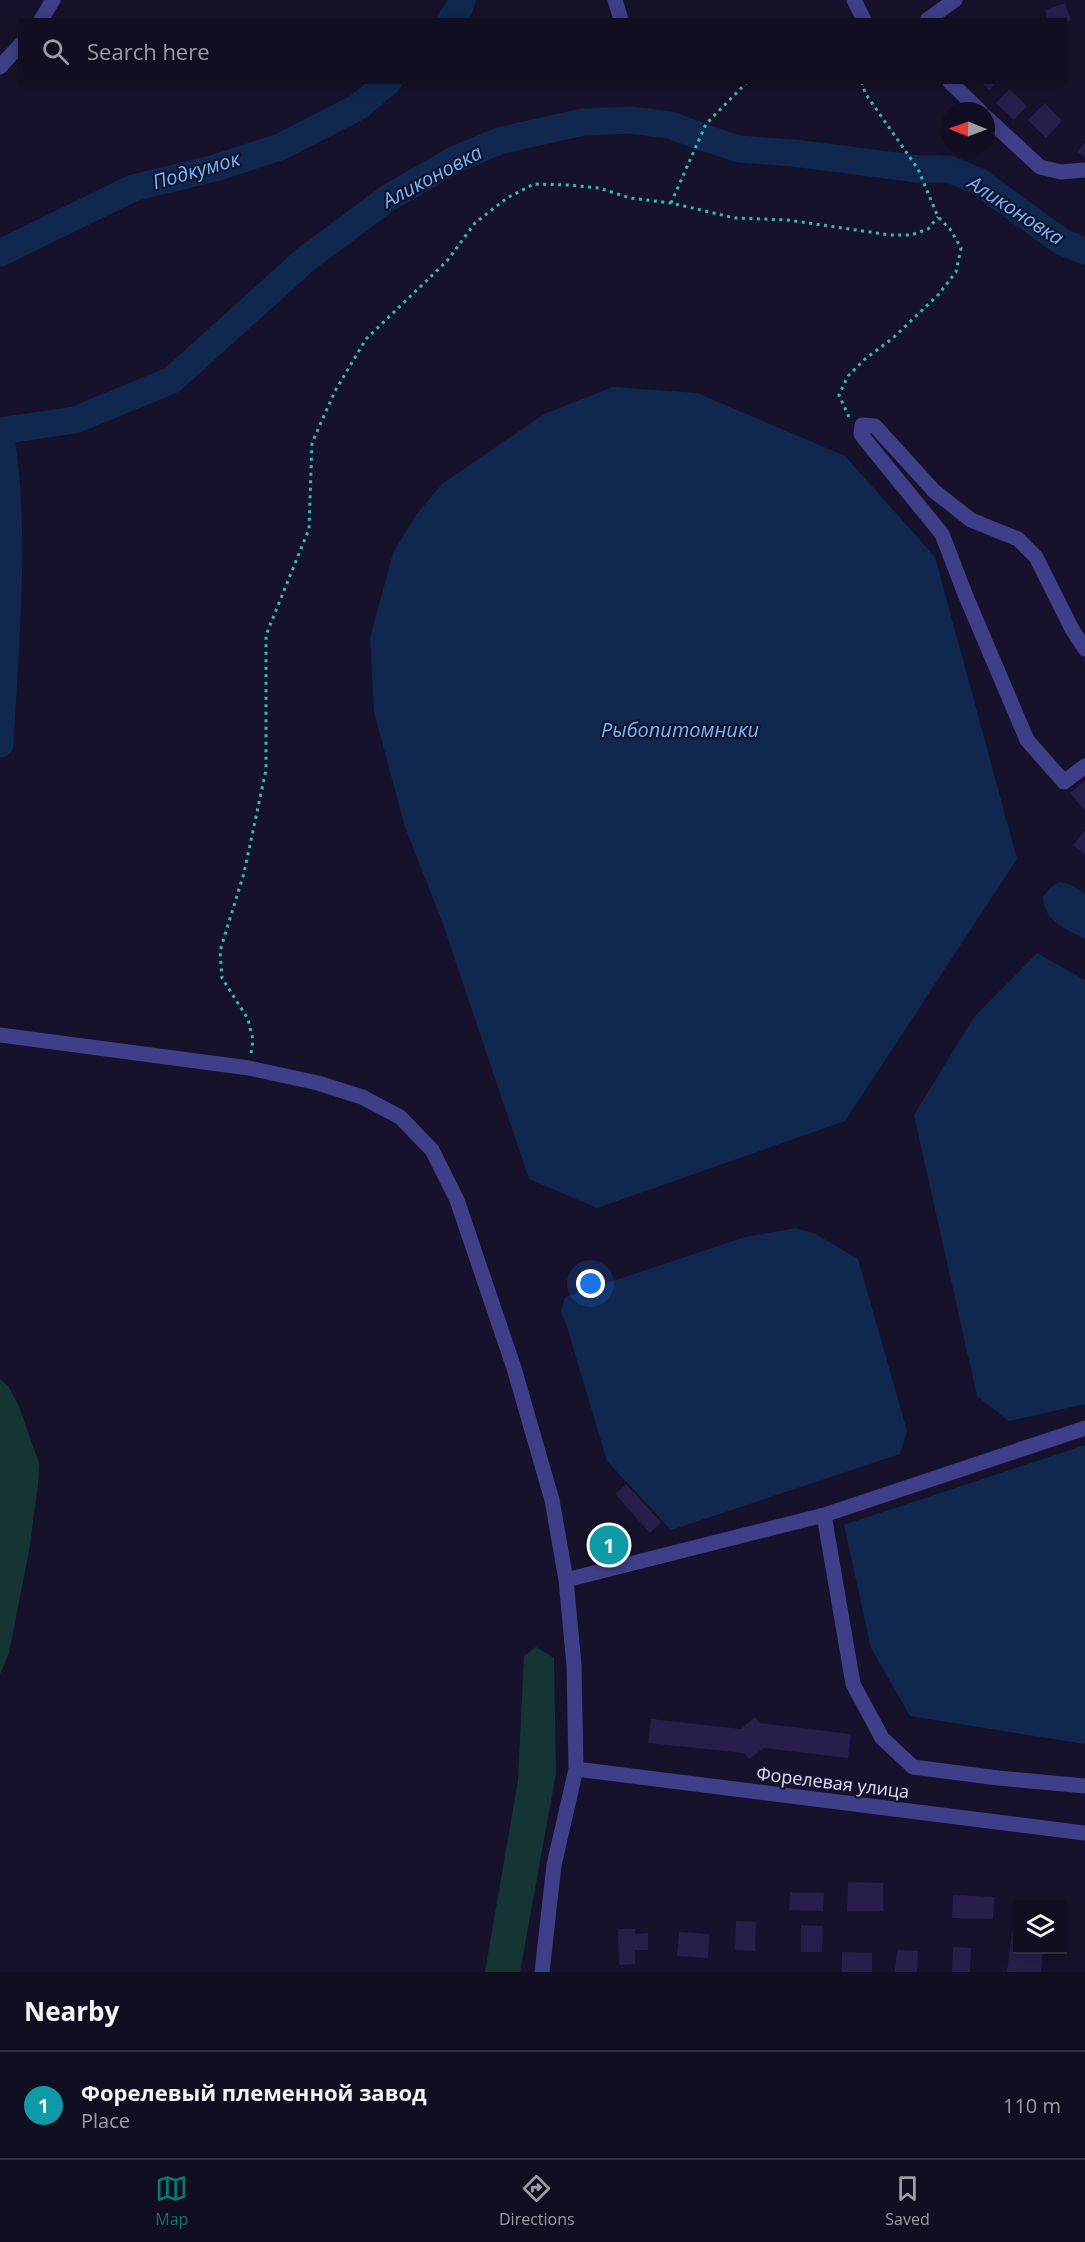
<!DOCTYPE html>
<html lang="en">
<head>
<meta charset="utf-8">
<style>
  body { margin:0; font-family:"Open Sans",sans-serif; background:#1e1c2d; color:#f1f3f6 }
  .controls { position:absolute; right:18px; bottom:18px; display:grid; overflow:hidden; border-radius:0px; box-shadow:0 3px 15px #0003 }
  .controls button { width:54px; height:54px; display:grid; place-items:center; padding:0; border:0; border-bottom:2px solid #302e3e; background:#100e20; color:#f1f3f6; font:30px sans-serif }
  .compass { position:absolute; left:941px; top:102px; width:54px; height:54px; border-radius:50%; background:#100e20; box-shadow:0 3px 15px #0003; rotate:271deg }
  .you { position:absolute; left:591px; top:1284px; width:21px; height:21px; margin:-15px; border:4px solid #fff; border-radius:50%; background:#1a73e8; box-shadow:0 0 0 9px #1a73e833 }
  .badge { display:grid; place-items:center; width:39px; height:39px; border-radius:50%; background:#0f766e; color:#fff; font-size:20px; font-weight:700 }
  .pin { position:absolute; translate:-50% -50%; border:3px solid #fff; box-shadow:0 2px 6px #0006 }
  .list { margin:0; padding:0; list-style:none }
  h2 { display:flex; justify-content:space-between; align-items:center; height:78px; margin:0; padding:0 24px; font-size:26px }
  h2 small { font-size:20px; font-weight:400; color:#9c9ca5 }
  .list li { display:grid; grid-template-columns:39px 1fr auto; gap:18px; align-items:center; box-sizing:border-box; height:108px; padding:0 24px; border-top:2px solid #302e3e }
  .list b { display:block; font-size:22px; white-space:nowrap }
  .list p { margin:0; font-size:20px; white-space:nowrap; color:#9c9ca5 }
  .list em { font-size:20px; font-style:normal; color:#9c9ca5 }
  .icon { flex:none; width:33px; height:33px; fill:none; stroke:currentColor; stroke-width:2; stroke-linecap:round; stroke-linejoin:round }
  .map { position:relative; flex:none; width:1085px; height:1972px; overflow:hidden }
  .search { position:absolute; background:#100e20; box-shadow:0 3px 15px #0003; left:18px; right:18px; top:18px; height:66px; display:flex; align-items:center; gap:15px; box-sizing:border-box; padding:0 21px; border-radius:0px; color:#9c9ca5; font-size:22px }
  .sheet { height:186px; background:#100e20 }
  nav { display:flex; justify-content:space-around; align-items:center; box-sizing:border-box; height:84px; border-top:2px solid #302e3e; background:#100e20; font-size:16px; color:#9c9ca5 }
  nav a { display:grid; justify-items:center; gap:3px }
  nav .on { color:#0f766e }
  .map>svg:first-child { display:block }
</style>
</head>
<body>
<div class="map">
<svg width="1085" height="1972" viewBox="0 0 1085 1972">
  <rect width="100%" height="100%" fill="#16122b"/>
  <!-- green -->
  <path fill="#153534" d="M 0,1379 L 8,1386 L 18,1404 L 39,1463 L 38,1484 L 29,1551 L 9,1653 L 0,1674 Z
    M 536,1647 L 554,1658 L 556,1773 L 520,1972 L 485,1972 L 518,1780 L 524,1656 Z"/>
  <!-- water -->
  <path fill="#102850" d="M 613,387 L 697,393 L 845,456 L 935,557 L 1017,859 L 845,1121 L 597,1208 L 529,1179 L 443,924 L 405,827 L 374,712 L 370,638 L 393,553 L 416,515 L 442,484 L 544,414 Z
    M 1059,882 L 1069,884 L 1085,894 L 1085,939 C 1065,928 1045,923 1043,897 L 1050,888 Z
    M 1037,953 L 1085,980 L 1085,1404 L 1009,1421 L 977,1396 L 914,1115 L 974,1017 Z
    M 796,1228 L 816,1234 L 858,1259 L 907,1431 L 900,1454 L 671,1530 L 607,1461 L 567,1327 L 561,1312 L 565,1297 L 745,1237 Z
    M 1085,1445 L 1085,1744 L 910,1716 L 871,1648 L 844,1525 Z"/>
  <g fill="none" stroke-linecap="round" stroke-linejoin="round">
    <!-- river -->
    <path stroke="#102850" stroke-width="27" d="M 450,20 L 459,9 L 462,0
      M 0,253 L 133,188 L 215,168 L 280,147 L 358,107 L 388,82
      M 0,430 C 17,534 5,640 0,744
      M 0,431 L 75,420 L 172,380 L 306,259 L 388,198 L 454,160 L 499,141 L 583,122 L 630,120 L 670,125 L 705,138 L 739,149 L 794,153 L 918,169 L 949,169 L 978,181 L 1062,242 L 1085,251"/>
  </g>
  <!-- building -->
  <path fill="#271e4b" d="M 1065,3 L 1071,20 L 1066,22 L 1066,20 L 1048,20 L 1045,10 Z
    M 981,82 L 997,82 L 989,90 Z
    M 1009,89 L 1027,106 L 1014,120 L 996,103 Z
    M 1045,103 L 1062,121 L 1046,138 L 1028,120 Z
    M 1085,142 L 1085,157 L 1077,152 Z
    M 1085,781 L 1085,811 L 1070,793 Z
    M 1085,830 L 1085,854 L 1073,845 Z
    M 626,1484 L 661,1522 L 650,1533 L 615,1494 Z
    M 618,1531 L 623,1555 L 600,1560 L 595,1536 Z
    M 755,1717 L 759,1723 L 851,1734 L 848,1758 L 764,1748 L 749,1759 L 744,1753 L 648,1743 L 651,1719 L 741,1729 Z
    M 848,1882 L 883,1883 L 883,1911 L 847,1911 Z
    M 790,1892 L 824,1893 L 823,1911 L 789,1910 Z
    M 953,1895 L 994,1897 L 993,1919 L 952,1918 Z
    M 736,1921 L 756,1922 L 755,1951 L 735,1950 Z
    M 801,1925 L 823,1926 L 822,1952 L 801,1952 Z
    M 618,1929 L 635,1929 L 635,1934 L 648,1933 L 648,1950 L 635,1950 L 635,1964 L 619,1965 Z
    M 1012,1931 L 1018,1932 L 1018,1950 L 1043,1950 L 1041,1972 L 1007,1972 Z
    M 679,1932 L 709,1934 L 708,1958 L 677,1956 Z
    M 953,1947 L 971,1948 L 970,1972 L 952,1972 Z
    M 897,1950 L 918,1951 L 917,1972 L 895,1972 Z
    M 842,1952 L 872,1953 L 872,1972 L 842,1972 Z"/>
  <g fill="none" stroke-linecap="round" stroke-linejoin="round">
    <!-- path -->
    <path stroke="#33bbb3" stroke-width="3" stroke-dasharray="3 4.5" stroke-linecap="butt" d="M 671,203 L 706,124 L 747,82
      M 849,417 L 839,395 L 848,376 L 865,359 L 893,338 L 938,295 L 956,272 L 961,248 L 950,229 L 938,217 L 918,169 L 865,93 L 862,82
      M 251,1053 L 253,1040 L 248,1019 L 222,978 L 220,951 L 244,873 L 266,770 L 266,635 L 309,529 L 312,443 L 335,391 L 366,339 L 447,261 L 475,223 L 507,198 L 534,184 L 567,185 L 599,188 L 630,198 L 671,203 L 735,218 L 788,220 L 890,235 L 911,235 L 928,229 L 938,217"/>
    <!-- minor -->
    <path stroke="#413e89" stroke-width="15" d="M 615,0 L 621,20
      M 854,0 L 864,20
      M 41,20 L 53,0
      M 927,20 L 955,0
      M 0,67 L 20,45
      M 950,82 L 980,111
      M 986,117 L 1040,167 L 1061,172 L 1085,170
      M 1085,649 L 1072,629 L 1036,557 L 1018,539 L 971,520 L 934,491 L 875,426 L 862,425 L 861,434 L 867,442 L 942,534 L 965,594 L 1027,740 L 1064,782 L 1085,766
      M 0,1035 L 249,1068 L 318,1083 L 362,1097 L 400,1117 L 432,1150 L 457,1200 L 514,1368 L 552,1500 L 566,1580 L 574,1665 L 576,1769 L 554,1865 L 542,1972
      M 824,1515 L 1085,1428
      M 566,1580 L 824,1515 L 853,1684 L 882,1738 L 913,1767 L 998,1778 L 1085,1786
      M 576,1769 L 1085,1833"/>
  </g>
  <g text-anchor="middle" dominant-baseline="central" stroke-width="4.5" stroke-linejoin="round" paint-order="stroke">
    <!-- street labels -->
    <g font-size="18" fill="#e0dcfe" stroke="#16122b">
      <text transform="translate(833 1782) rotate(7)">Форелевая улица</text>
    </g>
    <!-- water labels -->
    <g font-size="20" font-style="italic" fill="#6cb9fc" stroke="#16122b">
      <text transform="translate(196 170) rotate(-16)">Подкумок</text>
      <text transform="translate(432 176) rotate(-28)">Аликоновка</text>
      <text transform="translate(1016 210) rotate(33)">Аликоновка</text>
      <text x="680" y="729">Рыбопитомники</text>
    </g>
  </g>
</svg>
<div class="controls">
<button><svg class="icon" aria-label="layers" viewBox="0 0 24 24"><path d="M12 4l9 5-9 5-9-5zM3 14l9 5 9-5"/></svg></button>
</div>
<svg class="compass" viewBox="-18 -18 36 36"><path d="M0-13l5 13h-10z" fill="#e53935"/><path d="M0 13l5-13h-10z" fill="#9c9ca5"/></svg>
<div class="you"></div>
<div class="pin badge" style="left:609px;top:1545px;background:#0f9aa8">1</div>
<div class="search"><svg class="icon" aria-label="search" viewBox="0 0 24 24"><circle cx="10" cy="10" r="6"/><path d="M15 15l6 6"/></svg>Search here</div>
</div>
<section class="sheet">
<h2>Nearby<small></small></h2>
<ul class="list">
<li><span class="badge" style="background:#0f9aa8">1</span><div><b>Форелевый племенной завод</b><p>Place</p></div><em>110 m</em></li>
</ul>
</section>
<nav>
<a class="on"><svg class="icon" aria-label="map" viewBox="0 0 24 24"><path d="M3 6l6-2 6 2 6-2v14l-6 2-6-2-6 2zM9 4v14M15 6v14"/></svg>Map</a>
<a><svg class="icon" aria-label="directions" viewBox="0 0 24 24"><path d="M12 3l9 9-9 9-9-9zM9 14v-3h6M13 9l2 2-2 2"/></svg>Directions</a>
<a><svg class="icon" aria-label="saved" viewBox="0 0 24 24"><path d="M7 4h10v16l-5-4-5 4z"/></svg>Saved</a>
</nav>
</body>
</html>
